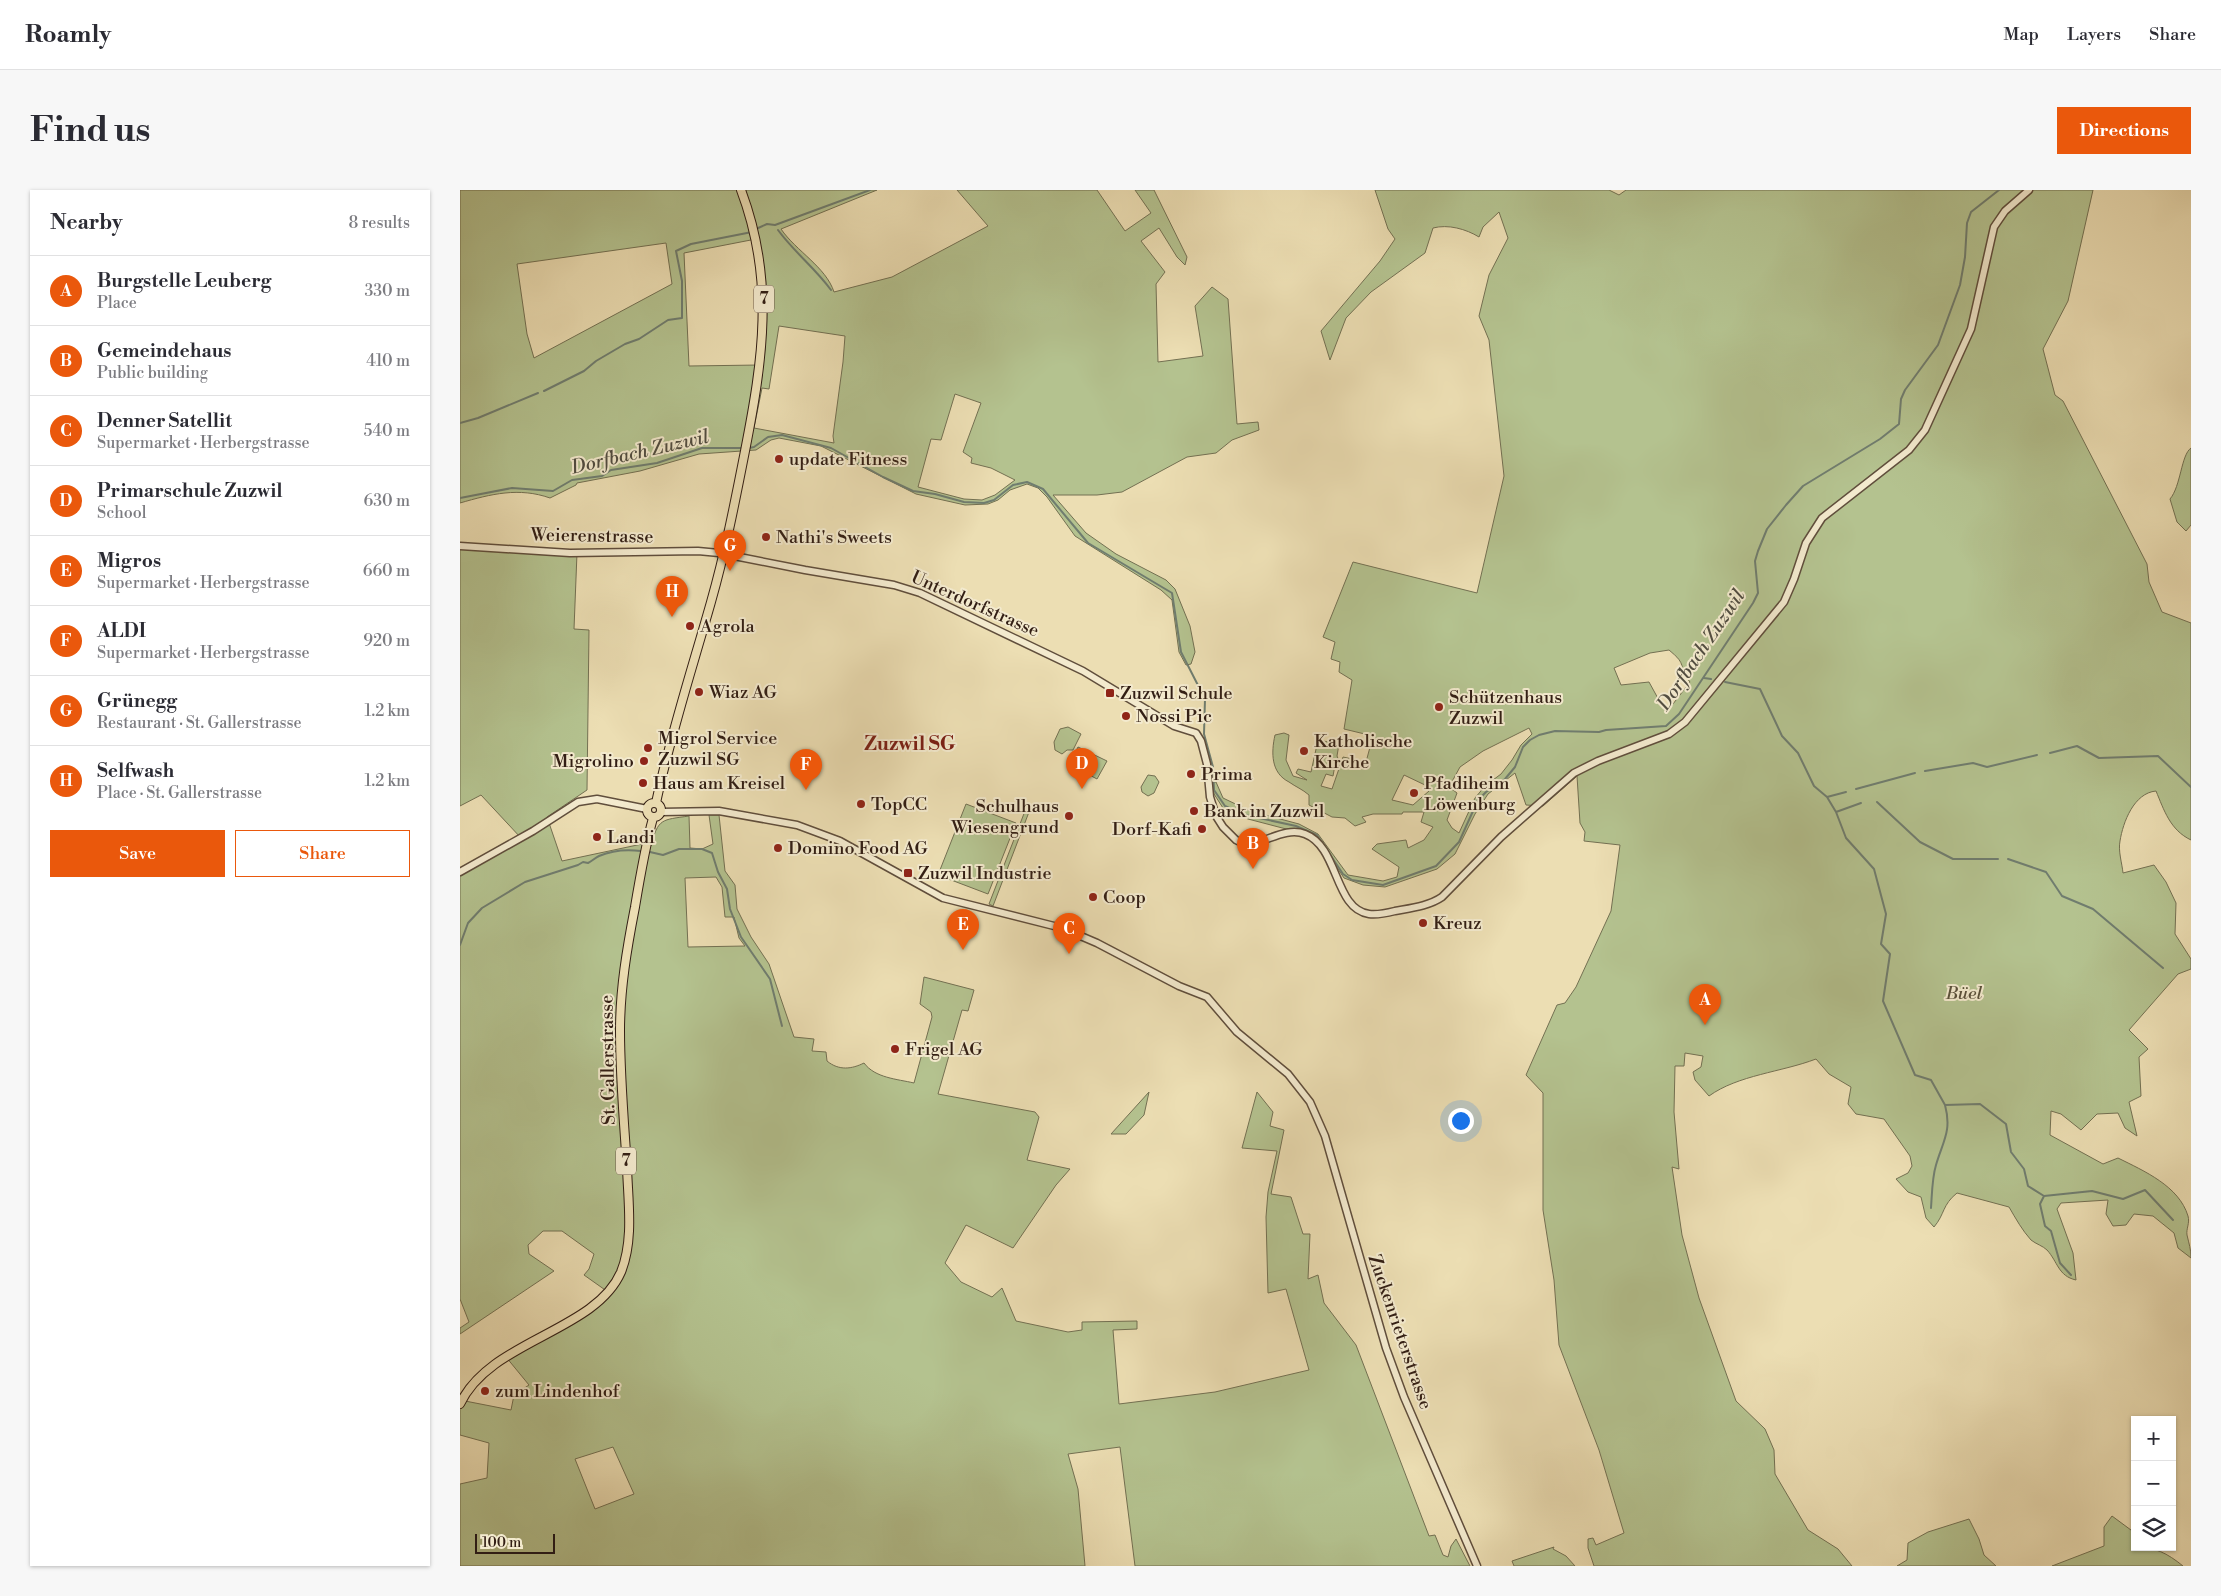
<!DOCTYPE html>
<html lang="en">
<head>
<meta charset="utf-8">
<style>
  body { margin:0; font-family:"Libre Bodoni",serif; background:#f7f7f7; color:#2b2b33 }
  .controls { position:absolute; right:15px; bottom:15px; display:grid; overflow:hidden; border-radius:0px; box-shadow:0 1px 4px #0004 }
  .controls button { width:45px; height:45px; display:grid; place-items:center; padding:0; border:0; border-bottom:1px solid #e1e1e2; background:#fff; color:#2b2b33; font:25px sans-serif }
  .scale { position:absolute; left:15px; bottom:12px; width:80px; box-sizing:border-box; padding-left:5px; border:2px solid #321e14; border-top:0; font-size:14px; line-height:18px; white-space:nowrap; color:#321e14; -webkit-text-stroke:4px #f3eace; paint-order:stroke }
  .you { position:absolute; left:1000px; top:930px; width:18px; height:18px; margin:-12px; border:4px solid #fff; border-radius:50%; background:#1a73e8; box-shadow:0 0 0 8px #1a73e833 }
  .badge { display:grid; place-items:center; width:32px; height:32px; border-radius:50%; background:#ea580c; color:#fff; font-size:16px; font-weight:700 }
  .pin { position:absolute; translate:-50% -41px; filter:drop-shadow(0 1px 2px #0008) }
  .pin::after { content:''; position:absolute; top:26px; width:18px; height:15px; background:inherit; clip-path:polygon(0 0,100% 0,50% 100%) }
  .list { margin:0; padding:0; list-style:none }
  h2 { display:flex; justify-content:space-between; align-items:center; height:65px; margin:0; padding:0 20px; font-size:21px }
  h2 small { font-size:16px; font-weight:400; color:#7c7c81 }
  .list li { display:grid; grid-template-columns:32px 1fr auto; gap:15px; align-items:center; box-sizing:border-box; height:70px; padding:0 20px; border-top:1px solid #e1e1e2 }
  .list b { display:block; font-size:19px; white-space:nowrap }
  .list p { margin:0; font-size:16px; white-space:nowrap; color:#7c7c81 }
  .list em { font-size:16px; font-style:normal; color:#7c7c81 }
  .actions { display:flex; gap:10px; padding:15px 20px }
  .actions a { flex:1; padding:11px 0; border:1px solid #ea580c; border-radius:0px; text-align:center; font-size:18px; color:#ea580c }
  .actions .main { background:#ea580c; color:#fff }
  .icon { flex:none; width:28px; height:28px; fill:none; stroke:currentColor; stroke-width:2; stroke-linecap:round; stroke-linejoin:round }
  .map { position:relative; flex:none; width:1731px; height:1376px; overflow:hidden; border-radius:0px }
  header { display:flex; align-items:center; gap:30px; box-sizing:border-box; height:70px; padding:0 25px; background:#fff; border-bottom:1px solid #e1e1e2 }
  header strong { font-size:24px }
  nav { display:flex; gap:28px; margin-inline-start:auto; font-size:18px }
  .intro { display:flex; align-items:center; justify-content:space-between; box-sizing:border-box; height:120px; padding:0 30px }
  h1 { margin:0; font-size:35px }
  .button { padding:12px 22px; border-radius:0px; background:#ea580c; color:#fff; font-size:18px; font-weight:700 }
  main { display:flex; gap:30px; padding:0 30px }
  aside { flex:1; background:#fff; border-radius:0px; box-shadow:0 1px 4px #0004 }
  .map>svg:first-child { display:block }
</style>
</head>
<body>
<header>
<strong>Roamly</strong>
<nav><a>Map</a><a>Layers</a><a>Share</a></nav>
</header>
<div class="intro"><h1>Find us</h1><a class="button">Directions</a></div>
<main>
<aside>
<h2>Nearby<small>8 results</small></h2>
<ul class="list">
<li><span class="badge">A</span><div><b>Burgstelle Leuberg</b><p>Place</p></div><em>330 m</em></li>
<li><span class="badge">B</span><div><b>Gemeindehaus</b><p>Public building</p></div><em>410 m</em></li>
<li><span class="badge">C</span><div><b>Denner Satellit</b><p>Supermarket · Herbergstrasse</p></div><em>540 m</em></li>
<li><span class="badge">D</span><div><b>Primarschule Zuzwil</b><p>School</p></div><em>630 m</em></li>
<li><span class="badge">E</span><div><b>Migros</b><p>Supermarket · Herbergstrasse</p></div><em>660 m</em></li>
<li><span class="badge">F</span><div><b>ALDI</b><p>Supermarket · Herbergstrasse</p></div><em>920 m</em></li>
<li><span class="badge">G</span><div><b>Grünegg</b><p>Restaurant · St. Gallerstrasse</p></div><em>1.2 km</em></li>
<li><span class="badge">H</span><div><b>Selfwash</b><p>Place · St. Gallerstrasse</p></div><em>1.2 km</em></li>
</ul>
<div class="actions"><a class="main">Save</a><a>Share</a></div>
</aside>
<div class="map">
<svg width="1731" height="1376" viewBox="0 0 1731 1376">
  <rect width="100%" height="100%" fill="#ecdeb3"/>
  <filter id="stains"><feTurbulence type="fractalNoise" baseFrequency=".004" numOctaves="4"/><feColorMatrix values="0 0 0 0 .2 0 0 0 0 .09 0 0 0 0 .02 0 0 0 .5 -.17"/></filter>
  <radialGradient id="worn" r=".72"><stop offset=".6" stop-color="#630" stop-opacity="0"/><stop offset="1" stop-color="#630" stop-opacity=".3"/></radialGradient>
  <!-- green -->
  <path fill="#b4c28f" stroke="#737052" fill-rule="evenodd" d="M 0,0 L 417,0 L 321,39 C 336,61 366,77 374,102 L 432,87 L 528,36 L 497,0 L 637,0 L 665,41 L 691,23 L 675,0 L 694,0 L 727,67 L 725,75 L 717,67 L 699,38 L 681,51 L 705,82 L 696,94 L 698,172 L 743,166 L 735,116 L 752,97 L 768,109 L 777,234 L 798,232 L 799,240 L 772,250 L 756,263 L 727,267 L 662,302 L 637,305 L 593,305 L 626,343 L 656,364 L 706,390 L 715,399 L 730,436 L 735,462 L 731,474 L 726,475 L 719,462 L 712,410 L 701,400 L 615,346 L 587,307 L 578,298 L 567,294 L 550,300 L 538,310 L 528,314 L 505,315 L 456,304 L 361,256 L 319,248 L 311,250 L 296,260 L 239,264 L 180,281 L 117,293 L 116,295 L 90,308 C 59,297 31,304 0,313 ZM 296,49 L 302,149 L 299,175 L 229,176 L 224,63 ZM 206,53 L 212,94 L 74,168 L 67,144 L 57,74 ZM 319,136 L 385,146 L 383,172 L 373,246 L 374,253 L 294,238 L 302,198 L 309,199 ZM 495,204 L 521,213 L 503,262 L 512,268 L 511,273 L 531,278 L 555,290 L 535,305 L 522,310 L 504,309 L 458,297 L 471,249 L 481,250 Z
    M 915,0 L 1149,0 L 1159,5 L 1166,0 L 1633,0 L 1608,111 L 1583,159 L 1595,205 L 1603,211 L 1687,374 L 1689,392 L 1702,422 L 1731,433 L 1731,650 C 1710,640 1704,620 1696,601 C 1674,603 1663,632 1660,651 C 1658,661 1662,673 1663,683 L 1694,675 L 1706,692 L 1716,713 L 1715,744 L 1731,769 L 1731,779 L 1718,784 L 1669,840 L 1688,859 L 1679,867 L 1681,906 L 1669,912 L 1677,946 L 1665,938 L 1658,923 L 1637,924 L 1621,940 L 1601,924 L 1591,921 L 1590,945 L 1643,974 L 1658,968 C 1684,981 1719,996 1728,1026 C 1730,1033 1726,1039 1727,1045 C 1729,1054 1731,1059 1731,1068 L 1718,1058 L 1714,1043 L 1693,1026 L 1674,1024 L 1666,1035 L 1653,1036 L 1646,1024 L 1648,1010 L 1601,1013 L 1597,1019 L 1613,1063 L 1616,1090 C 1598,1086 1598,1072 1587,1060 C 1583,1056 1576,1054 1571,1050 C 1562,1040 1556,1029 1549,1017 L 1497,1003 C 1482,1015 1485,1024 1474,1037 L 1466,1028 L 1461,1007 L 1448,1002 L 1436,989 L 1448,983 L 1452,976 L 1450,966 L 1424,929 L 1396,924 L 1388,914 L 1391,897 L 1369,884 L 1356,869 C 1322,882 1278,885 1249,906 L 1235,890 L 1233,882 L 1241,877 L 1243,866 L 1225,863 L 1224,876 L 1215,876 L 1214,922 L 1219,979 L 1212,977 L 1222,1045 L 1239,1108 L 1276,1211 L 1305,1239 L 1314,1260 L 1315,1284 L 1348,1340 L 1378,1359 L 1392,1376 L 1134,1376 L 1128,1358 L 1128,1349 L 1133,1348 L 1136,1355 L 1164,1343 L 1139,1260 L 1099,1155 L 1094,1090 L 1083,1020 L 1083,903 L 1066,885 L 1097,815 L 1105,813 L 1116,797 L 1151,721 L 1160,655 L 1124,651 L 1125,642 L 1120,633 L 1117,586 L 1083,616 L 1066,615 L 1055,583 L 1028,604 L 1015,624 L 995,664 L 977,679 L 925,697 L 903,695 L 884,688 L 856,646 L 838,638 L 830,640 L 788,629 L 763,618 L 754,604 L 752,592 L 756,592 L 763,608 L 790,621 L 839,634 L 858,644 L 888,685 L 923,691 L 937,687 L 939,677 L 912,659 L 917,654 L 946,650 L 948,658 L 964,650 L 973,637 L 961,632 L 964,622 L 943,622 L 942,624 L 913,624 L 902,627 L 906,632 L 895,636 L 885,628 L 872,627 L 849,615 L 849,605 C 842,599 836,597 829,592 C 811,583 811,563 815,545 L 824,543 L 829,545 L 826,570 L 833,586 L 847,590 L 836,583 L 838,579 L 851,582 L 858,550 L 879,554 L 877,566 L 879,571 L 875,575 L 873,586 L 866,584 L 861,596 L 872,599 L 883,567 L 906,572 L 913,546 L 884,539 L 892,490 L 879,482 L 880,472 L 871,469 L 875,452 L 863,447 L 893,372 L 1017,403 L 1044,286 L 1029,150 L 1019,126 L 1029,85 L 1048,48 L 1039,22 L 1023,37 L 1019,47 C 1006,39 988,34 973,38 L 965,63 L 911,102 L 886,128 L 870,170 L 861,141 L 920,71 L 935,49 L 928,39 ZM 1209,460 C 1217,467 1223,471 1223,483 L 1230,492 L 1206,523 L 1189,492 L 1161,495 L 1154,478 L 1190,463 ZM 1069,538 L 1072,544 L 1061,555 L 1052,570 L 1041,584 L 1025,596 L 1015,608 L 999,643 L 992,638 L 987,630 L 997,603 L 989,597 L 1000,577 L 1023,561 ZM 944,585 L 965,595 L 969,601 L 953,615 L 932,610 Z
    M 1731,258 L 1731,335 L 1726,341 L 1717,332 L 1710,309 C 1721,296 1721,265 1731,258 Z
    M 0,356 L 117,363 L 114,439 L 129,440 L 127,600 L 87,627 L 102,671 L 182,654 L 191,656 C 198,628 202,630 229,626 L 230,658 L 242,659 L 253,654 L 249,625 L 259,625 L 265,681 L 275,695 L 277,719 L 291,747 L 309,774 L 334,847 L 354,849 L 352,861 L 366,862 L 367,871 C 379,881 392,879 404,873 C 415,888 437,889 454,893 L 472,827 L 471,822 L 460,814 L 464,787 L 514,800 L 508,821 L 502,820 L 478,904 L 575,922 L 579,927 L 567,970 L 610,979 L 596,995 L 553,1058 L 506,1035 L 485,1073 L 501,1092 L 532,1107 L 542,1098 L 556,1131 L 608,1142 L 622,1140 L 622,1132 L 677,1131 L 677,1139 L 653,1140 L 659,1214 L 755,1202 L 849,1180 L 826,1099 L 808,1103 L 806,1027 L 808,1002 L 817,961 L 782,958 L 797,902 L 813,922 L 810,936 L 824,940 L 811,1004 L 831,1007 L 843,1044 L 850,1044 L 848,1089 L 858,1085 L 864,1113 L 896,1155 L 969,1346 L 975,1345 L 983,1365 L 988,1367 L 991,1356 L 996,1349 L 1010,1376 L 675,1376 L 660,1257 L 608,1264 L 618,1299 L 625,1376 L 0,1376 L 0,1294 L 27,1288 L 29,1253 L 0,1245 L 0,1210 L 51,1220 L 54,1205 L 69,1195 L 46,1167 L 125,1121 L 148,1102 L 124,1085 L 129,1079 L 134,1064 L 102,1041 L 83,1041 L 68,1055 L 69,1064 L 94,1081 L 0,1144 L 0,1138 L 9,1132 L 0,1109 L 0,682 L 61,648 L 21,605 L 0,616 ZM 256,687 L 262,697 L 265,727 L 274,727 L 279,748 L 285,756 L 228,757 L 225,688 ZM 153,1257 L 174,1304 L 135,1319 L 115,1269 Z
    M 608,537 L 621,544 L 613,560 L 607,560 L 602,564 L 595,560 L 594,552 L 600,539 Z
    M 618,557 L 647,571 L 637,589 L 609,574 Z
    M 688,585 L 695,586 L 699,592 L 694,603 L 688,606 L 682,602 L 681,597 Z
    M 506,614 L 556,633 L 528,704 L 478,685 Z
    M 565,621 L 569,622 L 533,716 L 529,714 Z
    M 689,902 L 684,925 L 666,944 L 651,944 Z
    M 1652,1326 L 1675,1343 L 1675,1357 C 1695,1357 1707,1363 1723,1376 L 1592,1376 L 1644,1356 L 1644,1337 Z
    M 1509,1329 L 1519,1349 L 1524,1365 L 1536,1376 L 1437,1376 L 1447,1370 L 1448,1353 L 1468,1342 Z
    M 1094,1357 L 1093,1359 L 1106,1366 L 1115,1376 L 1054,1376 L 1052,1371 Z"/>
  <g fill="none" stroke-linecap="round" stroke-linejoin="round">
    <!-- stream -->
    <path stroke="#707d6f" stroke-width="2" d="M 296,39 L 307,34 L 315,35 L 410,0
      M 318,40 C 334,62 355,78 371,100
      M 84,201 L 124,181 L 136,171 L 165,154 L 179,149 L 208,130 L 222,128 L 222,91 L 216,61 L 231,54 L 292,42
      M 0,233 L 18,228 L 78,203
      M 289,258 L 294,257 L 308,247 L 322,245 L 371,258 L 423,287 L 453,301 L 475,304 L 504,312 L 524,313 L 534,310 L 553,295 L 567,292 L 583,299 L 628,353 L 712,403 L 721,462 L 745,509 L 744,544 L 753,577 L 754,600 L 765,616 L 785,625 L 836,636 L 857,645 L 883,684 L 892,690 L 923,695 L 976,676 L 999,652 L 1018,610 L 1026,602 L 1045,589 L 1055,577 L 1063,557 L 1070,550 L 1079,545 L 1095,541 L 1139,542 L 1146,540 L 1206,536 L 1219,524 L 1293,413 L 1298,403 L 1295,371 L 1298,361 L 1307,339 L 1326,315 L 1343,296 L 1420,249 L 1439,234 L 1441,209 L 1445,200 L 1478,155 L 1500,95 L 1505,67 L 1507,33 L 1511,22 L 1539,0
      M 0,308 L 52,298 L 93,301 L 112,290 L 142,286 L 151,280 L 197,273 L 242,258 L 282,258
      M 1244,488 L 1251,489
      M 1265,492 L 1300,499 L 1322,546 L 1338,563 L 1354,596 L 1367,607 L 1376,622 L 1386,648 L 1414,679 L 1426,724 L 1421,754 L 1430,764 L 1423,811 L 1455,885 L 1471,890 L 1485,915 L 1520,914 L 1546,934 L 1551,962 L 1564,979 L 1568,996 L 1584,1006 L 1632,1001 L 1663,1009 L 1685,1000 L 1713,1030
      M 1590,563 L 1617,556 L 1639,568 L 1698,566 L 1731,597
      M 1465,581 L 1513,573 L 1527,577 L 1577,565
      M 1396,599 L 1455,583
      M 1367,607 L 1386,602
      M 1417,612 L 1460,652 L 1493,669 L 1538,669
      M 1376,622 L 1401,613
      M 190,662 L 203,665 L 219,659 L 242,659 L 252,663 L 258,682 L 267,699 L 270,719 L 281,747 L 310,789 L 322,836
      M 1548,669 L 1586,682 L 1602,706 L 1633,719 L 1703,778
      M 0,755 L 8,733 L 22,718 L 65,692 L 118,675 L 123,672 L 128,673 C 132,671 135,668 139,666 C 153,660 166,659 181,661
      M 1584,1006 L 1580,1014 L 1585,1036 L 1591,1041 L 1600,1073 L 1611,1085
      M 1471,1018 C 1472,1004 1472,988 1476,975 C 1483,951 1492,941 1485,915"/>
    <defs>
      <path id="tertiary" d="M 0,356 L 110,363 L 238,361 L 259,363 L 345,380 L 434,395 L 460,403 L 623,481 L 714,536 L 736,543 L 741,551 L 747,574 L 750,607 L 756,626 L 763,637 L 776,650 L 784,654 L 790,654 C 808,651 827,637 845,644 C 879,657 874,719 909,724 C 917,725 927,723 935,721 C 951,718 969,716 982,707 L 1041,647 L 1114,583 L 1138,571 L 1209,544 L 1225,532 L 1324,412 L 1334,389 L 1346,353 L 1362,328 L 1449,260 L 1465,240 L 1511,139 L 1534,37 L 1545,21 L 1569,0
        M 201,622 L 259,621 L 337,635 L 380,651 L 483,708 L 602,738 L 637,753 L 719,796 L 747,807 L 777,842 L 828,884 L 850,912 L 865,946 L 926,1158 L 944,1207 L 1017,1376
        M 0,682 L 73,641 L 118,612 L 137,609 L 187,619"/>
      <path id="primary" d="M187 620a7 7 0 1 1 14 0a7 7 0 1 1-14 0Z
        M 196,613 C 210,546 232,479 251,412 C 265,363 275,312 285,261 C 303,169 315,90 281,0
        M 0,1214 C 30,1150 135,1142 161,1082 C 174,1050 168,1011 167,977 C 164,932 160,886 160,841 C 160,799 167,758 175,717 C 180,687 185,657 193,628"/>
    </defs>
    <!-- tertiary casing -->
    <use href="#tertiary" stroke="#604e3c" stroke-width="9"/>
    <!-- primary casing -->
    <use href="#primary" stroke="#321e14" stroke-width="10"/>
    <!-- tertiary -->
    <use href="#tertiary" stroke="#f3eace" stroke-width="6"/>
    <!-- primary -->
    <use href="#primary" stroke="#ecdeb3" stroke-width="8"/>
  </g>
  <!-- markers -->
  <g fill="#8f2418" stroke="#f3eace" stroke-width="2">
    <circle cx="319" cy="269" r="5"/>
    <circle cx="306" cy="347" r="5"/>
    <circle cx="230" cy="436" r="5"/>
    <circle cx="239" cy="502" r="5"/>
    <rect x="645" y="498" width="10" height="10" rx="2.5"/>
    <circle cx="979" cy="517" r="5"/>
    <circle cx="666" cy="526" r="5"/>
    <circle cx="188" cy="558" r="5"/>
    <circle cx="844" cy="561" r="5"/>
    <circle cx="184" cy="571" r="5"/>
    <circle cx="731" cy="584" r="5"/>
    <circle cx="183" cy="593" r="5"/>
    <circle cx="954" cy="603" r="5"/>
    <circle cx="401" cy="614" r="5"/>
    <circle cx="734" cy="621" r="5"/>
    <circle cx="609" cy="626" r="5"/>
    <circle cx="742" cy="639" r="5"/>
    <circle cx="137" cy="647" r="5"/>
    <circle cx="318" cy="658" r="5"/>
    <rect x="443" y="678" width="10" height="10" rx="2.5"/>
    <circle cx="633" cy="707" r="5"/>
    <circle cx="963" cy="733" r="5"/>
    <circle cx="435" cy="859" r="5"/>
    <circle cx="25" cy="1201" r="5"/>
  </g>
  <g text-anchor="middle" dominant-baseline="central" stroke-width="4" stroke-linejoin="round" paint-order="stroke">
    <!-- shield labels -->
    <g fill="#f3eace" stroke="#6c5b4c" stroke-width="1">
      <rect x="294" y="95.5" width="20" height="27" rx="4"/>
      <rect x="156" y="957.5" width="20" height="27" rx="4"/>
    </g>
    <g font-size="16" font-weight="bold" fill="#321e14">
      <text x="304" y="109">7</text>
      <text x="166" y="971">7</text>
    </g>
    <!-- poi labels -->
    <g font-size="18" fill="#321e14" stroke="#f3eace" text-anchor="start">
      <text x="329" y="269">update Fitness</text>
      <text x="316" y="347">Nathi's Sweets</text>
      <text x="240" y="436">Agrola</text>
      <text x="249" y="502">Wiaz AG</text>
      <text x="660" y="503">Zuzwil Schule</text>
      <text x="989" y="507">Schützenhaus<tspan x="989" dy="21">Zuzwil</tspan></text>
      <text x="676" y="526">Nossi Pic</text>
      <text x="198" y="548">Migrol Service<tspan x="198" dy="21">Zuzwil SG</tspan></text>
      <text x="854" y="551">Katholische<tspan x="854" dy="21">Kirche</tspan></text>
      <text x="174" y="571" text-anchor="end">Migrolino</text>
      <text x="741" y="584">Prima</text>
      <text x="193" y="593">Haus am Kreisel</text>
      <text x="964" y="593">Pfadiheim<tspan x="964" dy="21">Löwenburg</tspan></text>
      <text x="411" y="614">TopCC</text>
      <text x="599" y="616" text-anchor="end">Schulhaus<tspan x="599" dy="21">Wiesengrund</tspan></text>
      <text x="744" y="621">Bank in Zuzwil</text>
      <text x="732" y="639" text-anchor="end">Dorf-Kafi</text>
      <text x="147" y="647">Landi</text>
      <text x="328" y="658">Domino Food AG</text>
      <text x="458" y="683">Zuzwil Industrie</text>
      <text x="643" y="707">Coop</text>
      <text x="973" y="733">Kreuz</text>
      <text x="445" y="859">Frigel AG</text>
      <text x="35" y="1201">zum Lindenhof</text>
    </g>
    <!-- street labels -->
    <g font-size="18" fill="#321e14" stroke="#f3eace">
      <text transform="translate(132 346) rotate(1)">Weierenstrasse</text>
      <text transform="translate(515 414) rotate(24)">Unterdorfstrasse</text>
      <text transform="translate(148 870) rotate(-91)">St. Gallerstrasse</text>
      <text transform="translate(940 1142) rotate(71)">Zuckenrieterstrasse</text>
    </g>
    <!-- park labels -->
    <g font-size="18" font-style="italic" fill="#594f39" stroke="#f3eace">
      <text x="1504" y="803">Büel</text>
    </g>
    <!-- water labels -->
    <g font-size="19" font-style="italic" fill="#514d41" stroke="#f3eace">
      <text transform="translate(180 262) rotate(-13)">Dorfbach Zuzwil</text>
      <text transform="translate(1241 460) rotate(-56)">Dorfbach Zuzwil</text>
    </g>
    <!-- quarter labels -->
    <g font-size="20" font-weight="bold" fill="#7a1f14" stroke="#f3eace">
      <text x="450" y="554">Zuzwil SG</text>
    </g>
  </g>
  <rect width="100%" height="100%" filter="url(#stains)"/>
  <rect width="100%" height="100%" fill="url(#worn)"/>
</svg>
<div class="controls">
<button>+</button>
<button>−</button>
<button><svg class="icon" aria-label="layers" viewBox="0 0 24 24"><path d="M12 4l9 5-9 5-9-5zM3 14l9 5 9-5"/></svg></button>
</div>
<div class="scale">100 m</div>
<div class="you"></div>
<div class="pin badge" style="left:1245px;top:835px">A</div>
<div class="pin badge" style="left:793px;top:679px">B</div>
<div class="pin badge" style="left:609px;top:764px">C</div>
<div class="pin badge" style="left:622px;top:599px">D</div>
<div class="pin badge" style="left:503px;top:760px">E</div>
<div class="pin badge" style="left:346px;top:600px">F</div>
<div class="pin badge" style="left:270px;top:381px">G</div>
<div class="pin badge" style="left:212px;top:427px">H</div>
</div>
</main>
</body>
</html>
